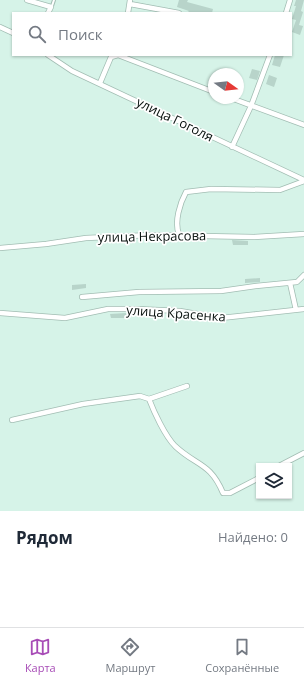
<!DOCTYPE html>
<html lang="ru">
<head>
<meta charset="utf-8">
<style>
  body { margin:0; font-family:"Open Sans",sans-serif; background:#f2f2f3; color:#1f2937 }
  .controls { position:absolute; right:12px; bottom:12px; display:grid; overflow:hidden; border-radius:0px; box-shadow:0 1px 3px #0004 }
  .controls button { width:36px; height:36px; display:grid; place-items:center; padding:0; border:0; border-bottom:1px solid #e0e1e3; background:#fff; color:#1f2937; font:20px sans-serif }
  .compass { position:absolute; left:208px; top:68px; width:36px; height:36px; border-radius:50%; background:#fff; box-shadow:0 1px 3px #0004; rotate:105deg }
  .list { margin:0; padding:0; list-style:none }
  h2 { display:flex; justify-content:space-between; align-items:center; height:52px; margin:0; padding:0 16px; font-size:17px }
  h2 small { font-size:13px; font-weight:400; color:#747a83 }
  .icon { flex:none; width:22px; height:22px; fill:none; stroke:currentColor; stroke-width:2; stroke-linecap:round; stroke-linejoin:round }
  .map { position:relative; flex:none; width:304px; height:511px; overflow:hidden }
  .search { position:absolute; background:#fff; box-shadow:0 1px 3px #0004; left:12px; right:12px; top:12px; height:44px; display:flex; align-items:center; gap:10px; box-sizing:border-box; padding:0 14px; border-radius:0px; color:#747a83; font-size:15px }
  .sheet { height:116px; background:#fff }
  nav { display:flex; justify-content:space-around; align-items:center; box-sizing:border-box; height:56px; border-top:1px solid #e0e1e3; background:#fff; font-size:11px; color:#747a83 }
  nav a { display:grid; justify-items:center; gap:2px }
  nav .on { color:#a74bb6 }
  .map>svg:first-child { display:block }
</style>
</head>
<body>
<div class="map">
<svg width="304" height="511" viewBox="0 0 304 511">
  <rect width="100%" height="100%" fill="#d6f3e8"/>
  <!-- building -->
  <path fill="#b8d4ca" d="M 179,0 L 188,0 L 187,2 L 213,9 L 212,13 L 188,12 L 189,11 L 177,7 Z
    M 296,0 L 304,0 L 301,11 L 303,12 L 299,25 L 303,26 L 300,35 L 292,32 L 296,20 L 292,19 L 296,6 L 294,6 Z
    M 275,55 L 284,55 L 280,67 L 272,65 Z
    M 252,69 L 260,71 L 257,80 L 249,78 Z
    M 269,75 L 277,78 L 274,87 L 266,84 Z
    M 232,240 L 248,241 L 248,245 L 233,245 Z
    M 260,278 L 260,282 L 245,283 L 245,279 Z
    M 86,284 L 86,288 L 72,290 L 72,285 Z
    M 126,313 L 126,318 L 111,318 L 110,314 Z"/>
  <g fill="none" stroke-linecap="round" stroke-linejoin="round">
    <defs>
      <path id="service" d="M 52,6 L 54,0"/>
      <path id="minor" d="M 27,0 L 51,7 L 48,13
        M 130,4 L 179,13
        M 128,13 L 130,0
        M 286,13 L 290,0
        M 0,27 L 13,33
        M 48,55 L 72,71 L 304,180
        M 118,55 L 214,92
        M 100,83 L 111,57 L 118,55
        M 231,98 L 304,125
        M 232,147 L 251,106 L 270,55
        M 179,234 C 174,222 180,203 186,192 L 211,189 L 280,190 L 304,181
        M 0,248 L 46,244 L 86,238 L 151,235 L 254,237 L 304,234
        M 290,283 L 296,310
        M 82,297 L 139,292 L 221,291 L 256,286 L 297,282 L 304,275
        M 0,313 L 65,318 L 108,309 L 138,309 L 180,311 L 221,318 L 304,309
        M 149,399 C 154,412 165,436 175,446 C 196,466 210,462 223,493 L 230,493 L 259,478
        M 12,420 L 83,404 L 140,396 L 149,399 L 187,386
        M 279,466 L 304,453"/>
    </defs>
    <!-- service casing -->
    <use href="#service" stroke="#a2bdb3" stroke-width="4"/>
    <!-- minor casing -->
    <use href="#minor" stroke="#a2bdb3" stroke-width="6"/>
    <!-- service -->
    <use href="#service" stroke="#fff" stroke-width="2"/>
    <!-- minor -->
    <use href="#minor" stroke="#fff" stroke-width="4.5"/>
  </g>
  <g text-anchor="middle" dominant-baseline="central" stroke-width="3.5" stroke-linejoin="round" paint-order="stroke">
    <!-- street labels -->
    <g font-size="13" fill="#07100d" stroke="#fff">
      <text transform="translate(175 119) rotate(26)">улица Гоголя</text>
      <text transform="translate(152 236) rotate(-1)">улица Некрасова</text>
      <text transform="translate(176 313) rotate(4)">улица Красенка</text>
    </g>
  </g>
</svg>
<div class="controls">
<button><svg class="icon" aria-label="layers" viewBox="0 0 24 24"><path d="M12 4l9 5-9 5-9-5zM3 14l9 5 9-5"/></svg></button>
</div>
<svg class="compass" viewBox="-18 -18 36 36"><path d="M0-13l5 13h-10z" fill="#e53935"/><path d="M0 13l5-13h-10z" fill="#747a83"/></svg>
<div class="search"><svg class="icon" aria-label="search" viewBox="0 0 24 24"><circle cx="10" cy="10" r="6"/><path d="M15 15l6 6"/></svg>Поиск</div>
</div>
<section class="sheet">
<h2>Рядом<small>Найдено: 0</small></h2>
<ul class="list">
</ul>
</section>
<nav>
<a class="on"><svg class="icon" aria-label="map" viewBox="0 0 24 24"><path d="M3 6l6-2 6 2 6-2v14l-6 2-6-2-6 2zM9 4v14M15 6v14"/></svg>Карта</a>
<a><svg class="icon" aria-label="directions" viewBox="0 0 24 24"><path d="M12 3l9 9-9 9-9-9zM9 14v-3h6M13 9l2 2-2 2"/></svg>Маршрут</a>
<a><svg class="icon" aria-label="saved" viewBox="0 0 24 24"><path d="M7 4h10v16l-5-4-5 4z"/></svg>Сохранённые</a>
</nav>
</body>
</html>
